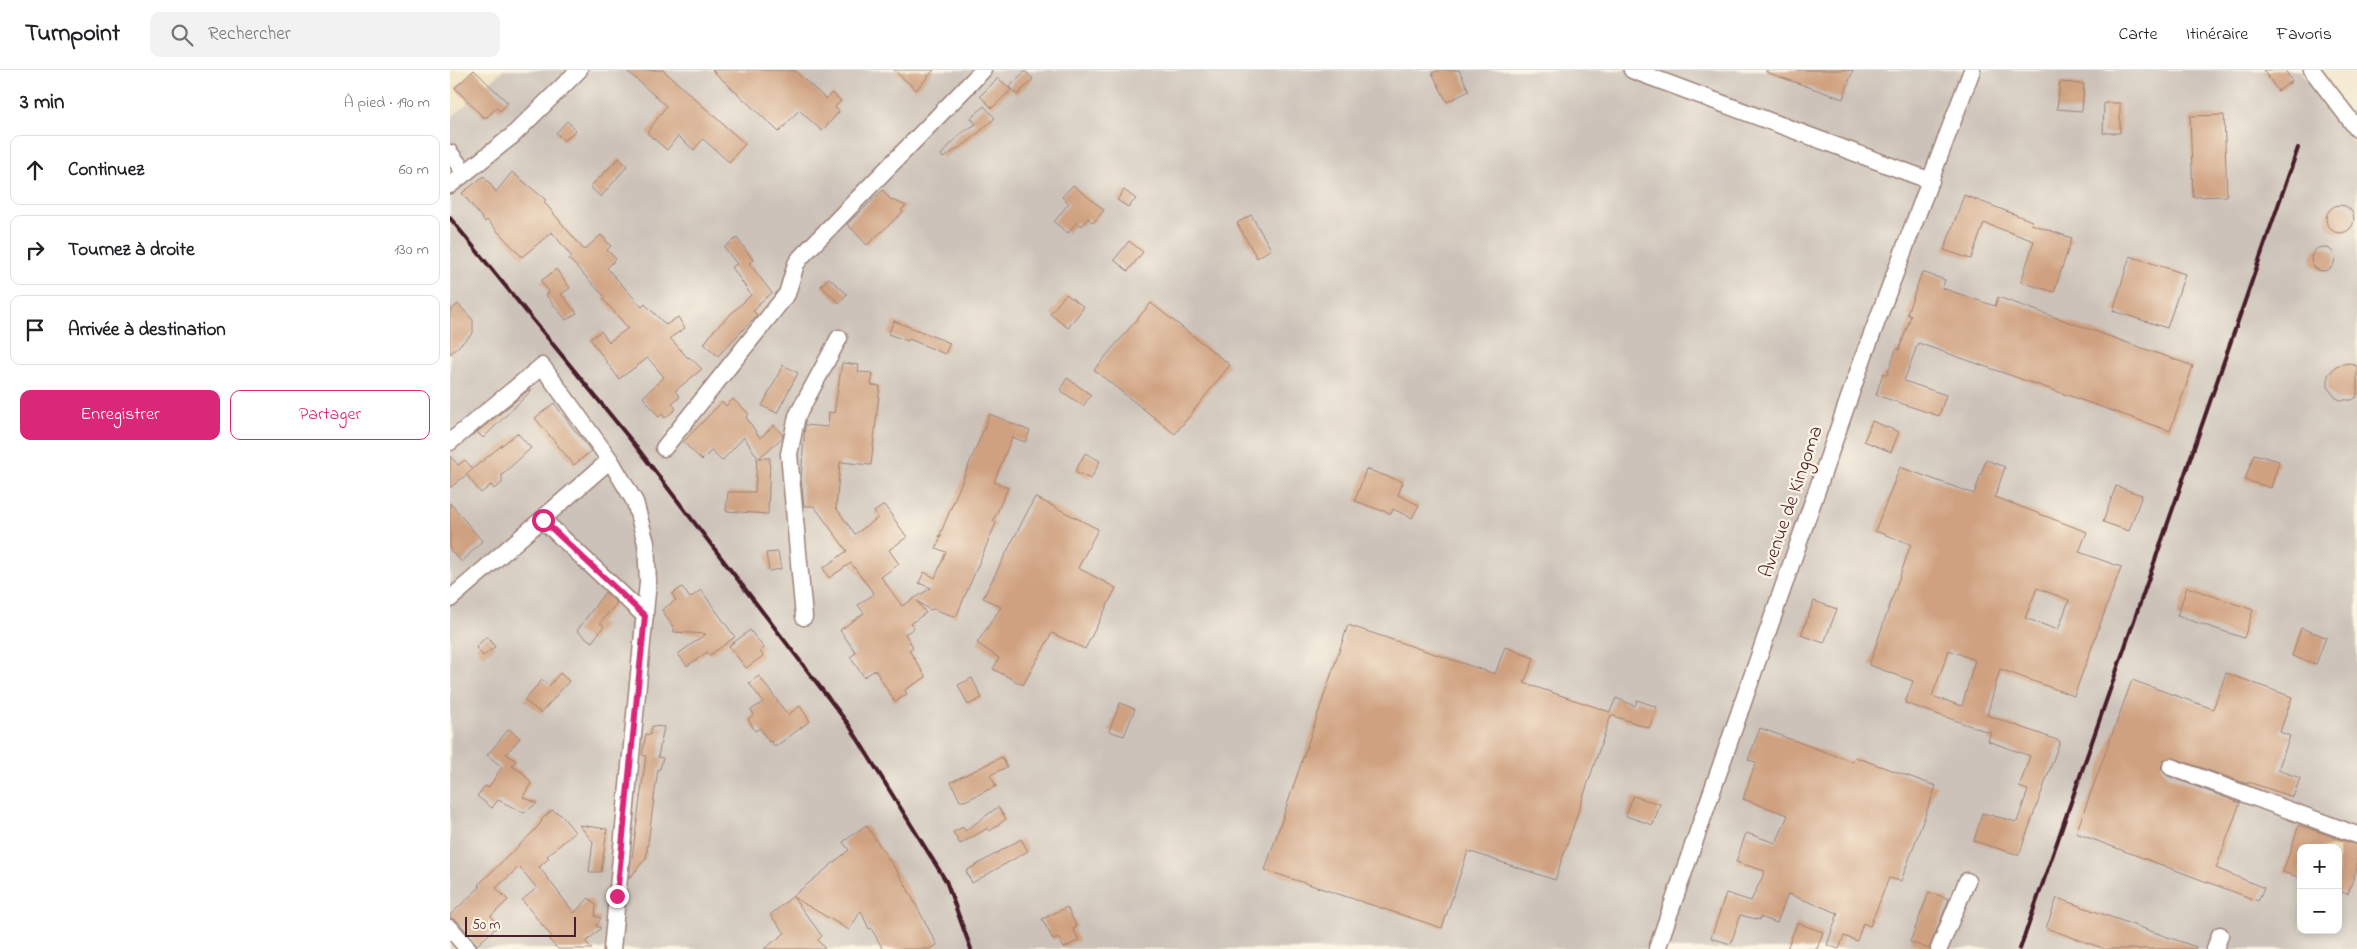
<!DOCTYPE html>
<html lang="fr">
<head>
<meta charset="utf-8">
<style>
  body { margin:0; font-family:"Indie Flower",sans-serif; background:#f2f2f2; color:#202124 }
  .controls { position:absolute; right:15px; bottom:15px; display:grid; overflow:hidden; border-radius:10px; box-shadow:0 2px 8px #0003 }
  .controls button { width:45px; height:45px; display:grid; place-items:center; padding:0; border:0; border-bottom:1px solid #e0e0e0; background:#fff; color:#202124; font:25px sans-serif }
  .scale { position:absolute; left:15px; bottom:12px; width:111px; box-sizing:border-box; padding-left:5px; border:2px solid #4a1f2b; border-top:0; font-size:14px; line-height:18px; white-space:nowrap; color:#4a1f2b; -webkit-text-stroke:4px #fcf5e5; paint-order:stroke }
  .stop { position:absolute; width:15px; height:15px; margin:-11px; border:4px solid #db2777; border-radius:50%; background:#fff }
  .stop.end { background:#db2777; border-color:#fff; box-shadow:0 1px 5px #0008 }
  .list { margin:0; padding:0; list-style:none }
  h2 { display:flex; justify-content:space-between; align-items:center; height:65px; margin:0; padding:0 20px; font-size:21px }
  h2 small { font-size:16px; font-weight:400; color:#757577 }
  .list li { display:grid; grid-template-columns:32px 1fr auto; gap:15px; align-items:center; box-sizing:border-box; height:70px; margin:0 10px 10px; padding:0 10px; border:1px solid #e0e0e0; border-radius:10px }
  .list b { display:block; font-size:19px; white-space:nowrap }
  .list em { font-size:16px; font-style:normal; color:#757577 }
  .actions { display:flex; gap:10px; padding:15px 20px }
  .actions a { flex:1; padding:11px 0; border:1px solid #db2777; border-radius:10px; text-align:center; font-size:18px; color:#db2777 }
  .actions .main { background:#db2777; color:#fff }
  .icon { flex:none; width:28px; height:28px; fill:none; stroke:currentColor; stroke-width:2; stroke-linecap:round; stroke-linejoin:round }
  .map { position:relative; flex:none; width:1907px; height:879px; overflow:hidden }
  header { display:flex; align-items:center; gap:30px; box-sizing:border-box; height:70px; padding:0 25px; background:#fff; border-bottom:1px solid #e0e0e0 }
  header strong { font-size:24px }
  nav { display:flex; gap:28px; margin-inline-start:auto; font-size:18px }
  .search { width:350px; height:45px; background:#f2f2f2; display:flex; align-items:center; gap:12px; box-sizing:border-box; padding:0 18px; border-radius:10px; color:#757577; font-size:19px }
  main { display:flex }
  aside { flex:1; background:#fff }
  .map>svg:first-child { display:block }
</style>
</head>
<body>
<header>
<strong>Turnpoint</strong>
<div class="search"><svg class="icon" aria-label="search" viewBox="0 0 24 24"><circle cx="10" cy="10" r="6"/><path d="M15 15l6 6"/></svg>Rechercher</div>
<nav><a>Carte</a><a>Itinéraire</a><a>Favoris</a></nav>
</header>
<main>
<aside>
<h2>3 min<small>À pied · 190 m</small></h2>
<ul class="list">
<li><svg class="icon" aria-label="ahead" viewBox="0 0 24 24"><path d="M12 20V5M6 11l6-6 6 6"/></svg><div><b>Continuez</b></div><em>60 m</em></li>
<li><svg class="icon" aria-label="right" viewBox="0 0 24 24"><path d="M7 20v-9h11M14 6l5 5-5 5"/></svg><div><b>Tournez à droite</b></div><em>130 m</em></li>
<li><svg class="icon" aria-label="arrive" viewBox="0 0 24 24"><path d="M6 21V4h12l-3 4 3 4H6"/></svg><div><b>Arrivée à destination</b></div></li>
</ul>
<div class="actions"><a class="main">Enregistrer</a><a>Partager</a></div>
</aside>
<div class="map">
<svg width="1907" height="879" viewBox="0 0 1907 879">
  <rect width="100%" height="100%" fill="#fcf5e5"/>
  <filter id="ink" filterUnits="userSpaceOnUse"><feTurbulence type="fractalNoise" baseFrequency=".02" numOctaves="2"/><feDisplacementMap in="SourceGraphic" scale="10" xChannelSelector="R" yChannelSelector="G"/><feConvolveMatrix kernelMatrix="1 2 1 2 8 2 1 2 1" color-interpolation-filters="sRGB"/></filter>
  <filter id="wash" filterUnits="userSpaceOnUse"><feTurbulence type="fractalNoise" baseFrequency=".0096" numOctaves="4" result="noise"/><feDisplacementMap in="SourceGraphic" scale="20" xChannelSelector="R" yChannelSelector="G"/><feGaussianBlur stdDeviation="1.12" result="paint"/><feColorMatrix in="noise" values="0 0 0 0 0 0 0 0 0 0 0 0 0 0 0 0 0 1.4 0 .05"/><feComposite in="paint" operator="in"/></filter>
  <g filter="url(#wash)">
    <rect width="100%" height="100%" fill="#efe3c4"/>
    <!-- industrial -->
    <path fill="#ccc2b9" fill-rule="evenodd" d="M 53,0 L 1849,0 L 1907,77 L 1907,879 L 0,879 L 0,49 ZM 1851,778 L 1888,778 L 1888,860 L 1851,860 Z"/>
    <g id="blocks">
      <!-- building -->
      <path fill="#cfa180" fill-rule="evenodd" d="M 24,0 L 58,33 L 50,41 L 46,38 L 37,47 L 33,47 L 5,18 Z
        M 176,0 L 213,0 L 295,74 L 279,92 L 253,69 L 244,80 L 228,66 L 217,80 L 197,63 L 216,36 Z
        M 262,0 L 344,0 L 376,29 L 382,23 L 391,31 L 385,37 L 389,42 L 372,61 L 349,40 L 329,62 Z
        M 444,0 L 484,0 L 466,20 Z
        M 989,0 L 1009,0 L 1019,21 L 997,32 L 982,3 Z
        M 1316,0 L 1403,0 L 1393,29 L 1316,2 Z
        M 1813,0 L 1835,0 L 1842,11 L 1828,21 Z
        M 575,1 L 583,9 L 567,25 L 559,17 Z
        M 548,8 L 561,20 L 542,38 L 530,26 Z
        M 1610,12 L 1634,14 L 1632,41 L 1607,39 Z
        M 1654,33 L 1670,33 L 1670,63 L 1653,63 Z
        M 534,36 L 545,48 L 518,72 L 493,88 L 491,85 L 510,64 L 526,54 L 521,48 Z
        M 1774,45 L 1777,126 L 1743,127 L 1740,46 Z
        M 117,51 L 126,60 L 114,71 L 106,63 Z
        M 169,88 L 177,96 L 151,127 L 140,117 Z
        M 62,102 L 96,130 L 94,132 L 134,180 L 151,165 L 161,176 L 157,180 L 166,189 L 157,198 L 192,237 L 195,234 L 216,255 L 228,247 L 235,258 L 220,268 L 238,288 L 239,287 L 252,299 L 225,321 L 230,327 L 222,333 L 226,339 L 215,348 L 212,344 L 209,347 L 193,327 L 214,307 L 198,288 L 169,309 L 140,269 L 151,261 L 159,272 L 178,258 L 153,229 L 155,227 L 119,189 L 122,187 L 102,162 L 72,187 L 37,150 L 35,152 L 12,123 L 34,106 L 46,122 Z
        M 623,115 L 654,140 L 643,153 L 638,148 L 632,156 L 627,152 L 618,163 L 604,152 L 619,133 L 612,127 Z
        M 433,120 L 440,129 L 456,136 L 451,140 L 453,142 L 417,175 L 397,154 Z
        M 674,120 L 686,129 L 678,137 L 667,130 Z
        M 1514,125 L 1582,151 L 1581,154 L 1622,168 L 1604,222 L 1571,212 L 1584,171 L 1534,153 L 1521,189 L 1494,180 Z
        M1876 149a14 14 0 1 1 28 0a14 14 0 1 1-28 0Z
        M 801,145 L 821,179 L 807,188 L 787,153 Z
        M 287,168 L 303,190 L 299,193 L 322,223 L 308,234 L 310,235 L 303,241 L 307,245 L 268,286 L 254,274 L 264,260 L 301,225 L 282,197 L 287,194 L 274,177 Z
        M 679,171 L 693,182 L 678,201 L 664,190 Z
        M1861 189a12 12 0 1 1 24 0a12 12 0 1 1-24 0Z
        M 1680,186 L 1735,204 L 1717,258 L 1663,241 Z
        M 106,199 L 120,218 L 111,224 L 127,243 L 116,250 L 96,225 L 99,222 L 91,211 Z
        M 1472,202 L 1495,210 L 1492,218 L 1545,236 L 1548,227 L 1743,296 L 1720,361 L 1468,273 L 1454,311 L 1496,325 L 1489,346 L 1426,325 L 1433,303 L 1437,305 L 1446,279 L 1449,280 L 1461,246 L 1457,244 Z
        M 379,208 L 397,224 L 389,233 L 371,216 Z
        M 616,224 L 634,237 L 618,258 L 600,244 Z
        M 701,233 L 780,295 L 725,364 L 644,300 Z
        M 8,234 L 23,250 L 23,263 L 0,284 L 0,241 Z
        M 444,251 L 500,273 L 495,284 L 459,269 L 458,271 L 438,264 Z
        M 392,293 L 409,295 L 408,302 L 423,303 L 421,315 L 430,316 L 421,395 L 390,392 L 386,438 L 405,464 L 428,448 L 424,442 L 434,435 L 457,467 L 439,480 L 449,494 L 431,507 L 452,536 L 481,518 L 469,513 L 474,502 L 485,508 L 496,482 L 486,478 L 492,465 L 489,467 L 540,344 L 580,361 L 575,372 L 562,367 L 544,412 L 558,418 L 543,451 L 546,453 L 506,547 L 483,539 L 480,540 L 467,531 L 476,543 L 461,553 L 464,558 L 455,564 L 463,577 L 459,580 L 476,607 L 455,620 L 457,624 L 445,632 L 425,600 L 414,607 L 400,587 L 406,583 L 390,560 L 414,543 L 408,535 L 424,524 L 401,493 L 379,508 L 373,498 L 397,481 L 364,436 L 354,436 L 351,409 L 355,355 L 378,357 L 379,342 L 384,343 Z
        M 1898,293 L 1907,296 L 1907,327 L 1902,330 L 1890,330 L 1885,327 L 1878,318 L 1878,305 L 1886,296 Z
        M 333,295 L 348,303 L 327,343 L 312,336 Z
        M 617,308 L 641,325 L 633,336 L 610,320 Z
        M 80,319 L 81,321 L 33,368 L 27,362 Z
        M 283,329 L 299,344 L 296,347 L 310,368 L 324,355 L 333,365 L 332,368 L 309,388 L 320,388 L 318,444 L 276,441 L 278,422 L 305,422 L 307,388 L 308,388 L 294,367 L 272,391 L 261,381 L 252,390 L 233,372 L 272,332 L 276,336 Z
        M 104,333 L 141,381 L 124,395 L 85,348 Z
        M 1422,351 L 1449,362 L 1441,382 L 1414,371 Z
        M 67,363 L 81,378 L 52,405 L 52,413 L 44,419 L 41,415 L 31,423 L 16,404 Z
        M 635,383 L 650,391 L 641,409 L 625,402 Z
        M 1804,384 L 1829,391 L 1821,418 L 1795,410 Z
        M 0,386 L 8,395 L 15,390 L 23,399 L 0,418 Z
        M 1536,390 L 1555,397 L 1545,427 L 1637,462 L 1629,482 L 1671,497 L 1624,626 L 1550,599 L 1537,645 L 1610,671 L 1569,785 L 1524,771 L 1532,743 L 1567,752 L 1578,720 L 1569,717 L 1580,686 L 1538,671 L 1541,663 L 1455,633 L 1463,611 L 1419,595 L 1461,474 L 1425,461 L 1450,397 L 1524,424 ZM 1587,518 L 1619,530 L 1608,560 L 1575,548 ZM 1499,580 L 1525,590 L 1512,636 L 1482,626 Z
        M 916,399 L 953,412 L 948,425 L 969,435 L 962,448 L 943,439 L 941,444 L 905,431 Z
        M 1666,416 L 1692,425 L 1679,461 L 1653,452 Z
        M 585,427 L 648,459 L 628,498 L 666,518 L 635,579 L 602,563 L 573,615 L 543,599 L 549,588 L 527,573 L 551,537 L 533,528 Z
        M 0,433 L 32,471 L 12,492 L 0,480 Z
        M 328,482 L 331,499 L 319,501 L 316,483 Z
        M 232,517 L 240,528 L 251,520 L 285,567 L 260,585 L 257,582 L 237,596 L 228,584 L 256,564 L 224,562 L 224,558 L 212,540 L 226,530 L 222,524 Z
        M 1737,517 L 1803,540 L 1794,568 L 1727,546 Z
        M 155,522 L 167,533 L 150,553 L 154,556 L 142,572 L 127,561 Z
        M 1364,531 L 1387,539 L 1374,573 L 1351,565 Z
        M 898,555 L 1045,604 L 1055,577 L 1084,588 L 1074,613 L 1160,642 L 1166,628 L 1185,636 L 1187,630 L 1207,637 L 1199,658 L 1161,645 L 1105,810 L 1018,781 L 992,858 L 815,800 Z
        M 1851,558 L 1876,567 L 1866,594 L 1842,586 Z
        M 300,560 L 314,578 L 310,581 L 313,586 L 296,598 L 279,576 Z
        M 37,566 L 45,577 L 33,586 L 26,577 Z
        M 110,603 L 119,611 L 91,643 L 74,630 L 92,610 L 99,616 Z
        M 1776,603 L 1842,627 L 1830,662 L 1840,666 L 1828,700 L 1850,708 L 1843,727 L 1798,712 L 1797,714 L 1724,688 L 1714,690 L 1711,698 L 1718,706 L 1790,733 L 1766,798 L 1814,818 L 1808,831 L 1626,763 L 1682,610 L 1763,639 Z
        M 309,606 L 338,645 L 350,636 L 360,651 L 325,677 L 321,671 L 319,672 L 310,658 L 305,661 L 298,649 L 304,645 L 301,640 L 313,632 L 299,613 Z
        M 522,608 L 532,628 L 518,635 L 508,615 Z
        M 670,633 L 685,639 L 674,666 L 659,661 Z
        M 202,656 L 214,657 L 208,687 L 213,688 L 210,699 L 208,699 L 196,788 L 179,809 L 196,686 L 192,685 L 196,664 L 200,665 Z
        M 1310,658 L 1403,692 L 1405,687 L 1486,716 L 1451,811 L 1439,808 L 1420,856 L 1413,853 L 1407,871 L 1394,866 L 1389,879 L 1377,875 L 1388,843 L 1338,824 L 1327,853 L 1310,847 L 1310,850 L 1290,845 L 1281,874 L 1261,868 L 1276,823 L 1301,831 L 1315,801 L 1286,792 L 1296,763 L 1326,773 L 1338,745 L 1293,729 L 1306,692 L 1298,690 Z
        M 59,659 L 70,668 L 56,684 L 66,691 L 62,696 L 72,702 L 81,713 L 73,727 L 87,733 L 74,743 L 48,730 L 42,738 L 27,726 L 35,716 L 38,718 L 52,697 L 37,685 Z
        M 552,687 L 557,697 L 540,705 L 546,716 L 515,731 L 510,731 L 501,712 Z
        M 1183,726 L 1210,734 L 1203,755 L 1176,746 Z
        M 548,737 L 556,749 L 540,761 L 538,758 L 510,774 L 503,762 L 513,757 L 515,761 Z
        M 102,740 L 111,745 L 125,762 L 97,786 L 99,788 L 89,797 L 124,843 L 139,828 L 146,835 L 145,846 L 151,848 L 146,856 L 151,858 L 136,872 L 142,879 L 108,879 L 99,870 L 102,867 L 72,830 L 87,818 L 69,797 L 46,818 L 58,830 L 41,846 L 49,855 L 27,875 L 8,851 L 0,848 L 0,845 L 30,817 L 28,815 L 85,760 L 92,751 L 91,750 Z
        M 129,755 L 157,759 L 151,802 L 139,802 L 143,772 Z
        M 416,755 L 454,812 L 487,875 L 479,879 L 433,879 L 421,858 L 419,859 L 411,841 L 399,860 L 343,827 L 372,866 L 368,870 L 375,879 L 314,879 L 335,863 L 320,845 L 399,780 L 393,772 Z
        M 1849,755 L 1907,775 L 1907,798 L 1898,824 L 1888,821 L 1888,778 L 1851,778 L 1851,808 L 1833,802 Z
        M 571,769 L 578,781 L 522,813 L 516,801 Z
        M 1479,822 L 1499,829 L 1479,879 L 1460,872 Z
        M 1607,828 L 1746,877 L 1746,879 L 1655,879 L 1596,858 Z
        M 617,837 L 627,857 L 623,859 L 629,870 L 614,878 L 608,868 L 603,870 L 592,849 Z
        M 1347,853 L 1373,862 L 1367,879 L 1337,879 Z"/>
    </g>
  </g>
  <g filter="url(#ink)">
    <use href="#blocks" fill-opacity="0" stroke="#9c8178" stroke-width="1"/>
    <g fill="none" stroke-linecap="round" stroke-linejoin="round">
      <defs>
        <path id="minor" d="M 1182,0 L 1481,111
          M 1862,0 L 1907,59
          M 0,83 L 15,103
          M 0,115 L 62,66 L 129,0
          M 0,372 L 92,296 L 160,390 L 185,432 L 196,473 L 198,512 L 162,879
          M 214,378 L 337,224 L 346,194 L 351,187 L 533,0
          M 93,450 L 195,546
          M 0,529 L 160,390
          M 354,547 L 339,384 L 347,346 L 389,268
          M 1721,697 L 1907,765
          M 0,858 L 18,879
          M 1207,879 L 1413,288 L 1522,0
          M 1489,879 L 1517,811
          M 1765,879 L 1770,865"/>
      </defs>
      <!-- minor casing -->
      <use href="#minor" stroke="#9c8178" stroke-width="19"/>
      <!-- minor -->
      <use href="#minor" stroke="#fff" stroke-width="16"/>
      <!-- rail -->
      <path stroke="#4a1f2b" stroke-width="4" d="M 0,148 L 185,375 L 399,655 L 496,811 L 521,879
        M 1570,879 L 1848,78"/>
    </g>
  </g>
  <g fill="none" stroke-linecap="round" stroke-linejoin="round" filter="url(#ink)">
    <!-- route -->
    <path stroke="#db2777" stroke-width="6" d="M 93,450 L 195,546 L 167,826"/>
  </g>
  <g text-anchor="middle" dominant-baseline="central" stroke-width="4.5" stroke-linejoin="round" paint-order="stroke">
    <!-- street labels -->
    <g font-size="20" fill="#4a1f2b" stroke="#fcf5e5">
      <text transform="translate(1342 432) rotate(-71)">Avenue de Kingoma</text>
    </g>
  </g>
</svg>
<div class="controls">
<button>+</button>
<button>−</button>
</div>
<div class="scale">50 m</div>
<div class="stop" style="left:93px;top:450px"></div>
<div class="stop end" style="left:167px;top:826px"></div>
</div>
</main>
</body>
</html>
